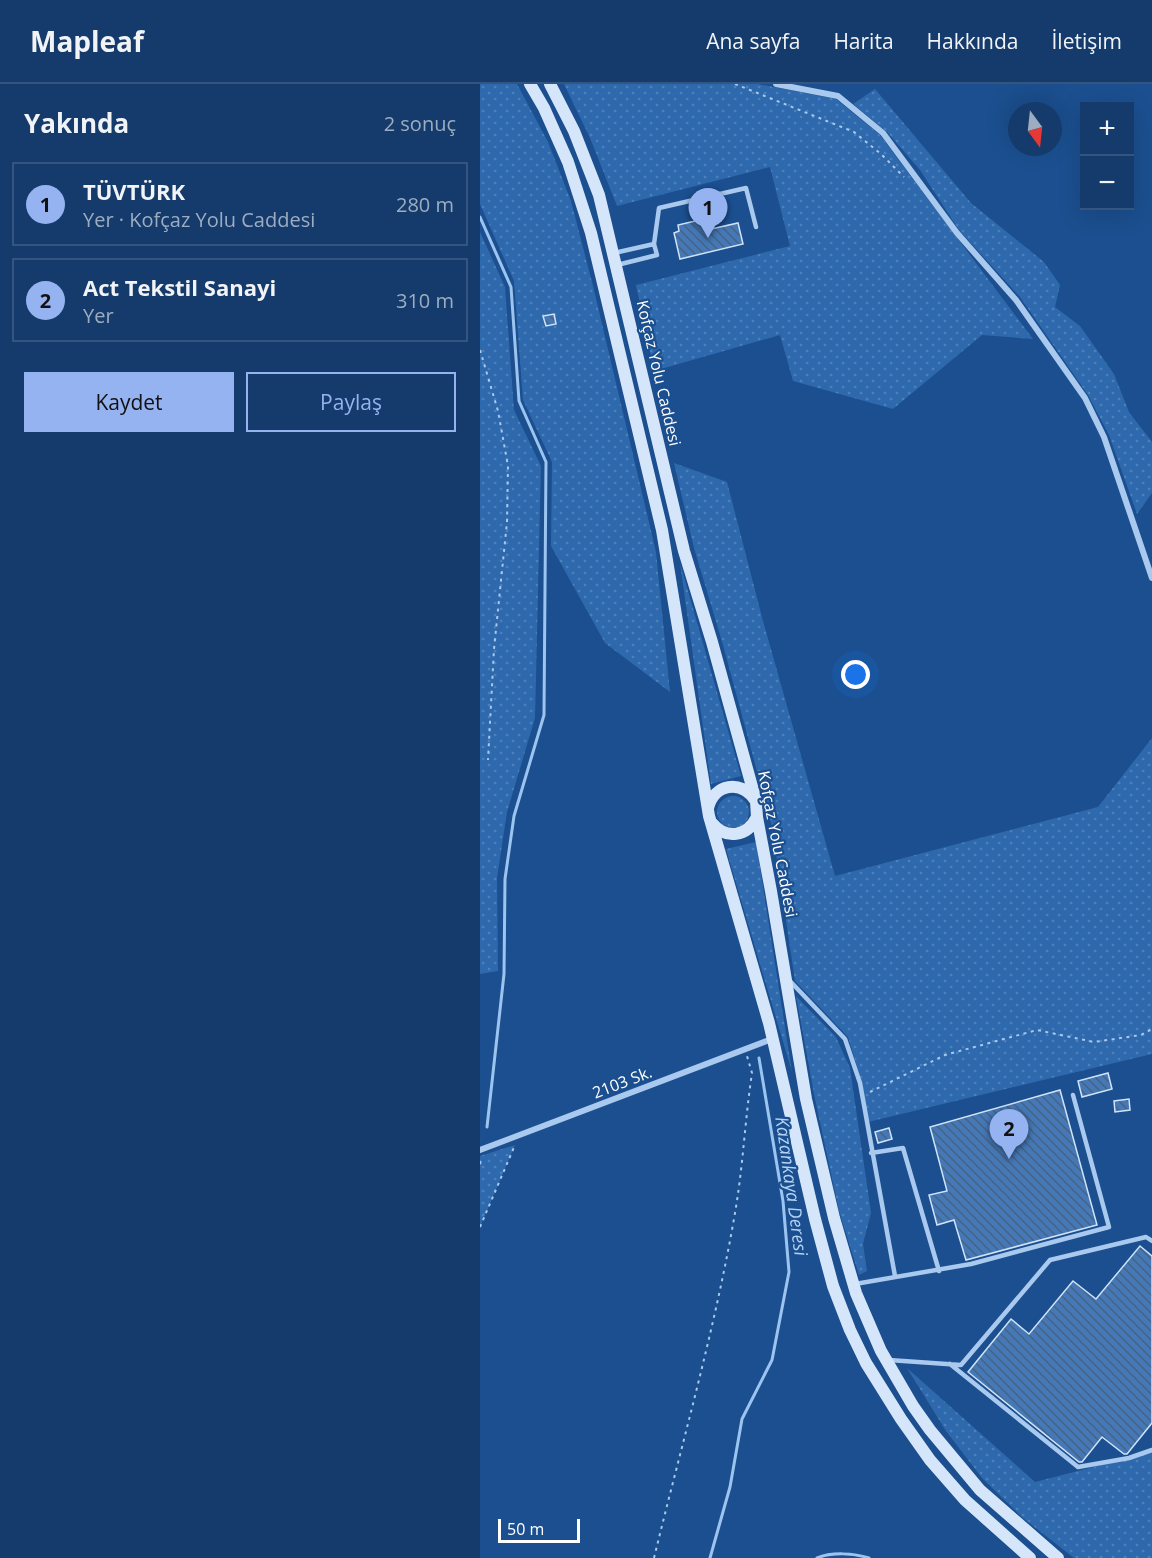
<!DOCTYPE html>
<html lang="tr">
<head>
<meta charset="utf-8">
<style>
  body { margin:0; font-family:"Open Sans",sans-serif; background:#1d4271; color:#f1f3f6 }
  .controls { position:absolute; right:18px; top:18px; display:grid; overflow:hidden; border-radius:0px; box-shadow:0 6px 24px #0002 }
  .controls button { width:54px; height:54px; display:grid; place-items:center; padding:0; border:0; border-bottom:2px solid #33557e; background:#143b6b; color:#f1f3f6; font:30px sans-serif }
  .compass { position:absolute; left:528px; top:18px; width:54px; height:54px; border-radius:50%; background:#143b6b; box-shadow:0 6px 24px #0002; rotate:165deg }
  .scale { position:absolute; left:18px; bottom:15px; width:82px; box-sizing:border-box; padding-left:6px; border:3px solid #fff; border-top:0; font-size:16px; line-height:21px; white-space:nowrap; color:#fff; -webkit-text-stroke:4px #1b4f8f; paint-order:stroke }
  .you { position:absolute; left:376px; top:591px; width:21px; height:21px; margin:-15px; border:4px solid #fff; border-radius:50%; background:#1a73e8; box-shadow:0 0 0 9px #1a73e833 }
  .badge { display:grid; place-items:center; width:39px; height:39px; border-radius:50%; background:#95b2f1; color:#111; font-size:20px; font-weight:700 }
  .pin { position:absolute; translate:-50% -50px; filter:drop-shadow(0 2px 3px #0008) }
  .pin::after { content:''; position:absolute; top:32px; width:21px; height:18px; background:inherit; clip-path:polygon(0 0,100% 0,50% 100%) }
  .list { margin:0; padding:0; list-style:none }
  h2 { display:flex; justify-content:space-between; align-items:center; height:78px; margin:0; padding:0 24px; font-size:26px }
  h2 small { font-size:20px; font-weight:400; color:#9dadc1 }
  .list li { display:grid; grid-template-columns:39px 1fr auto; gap:18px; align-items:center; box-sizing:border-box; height:84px; margin:0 12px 12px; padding:0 12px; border:2px solid #33557e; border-radius:0px }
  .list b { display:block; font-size:22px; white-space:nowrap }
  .list p { margin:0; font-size:20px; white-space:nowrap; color:#9dadc1 }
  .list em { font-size:20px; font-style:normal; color:#9dadc1 }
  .actions { display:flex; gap:12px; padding:18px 24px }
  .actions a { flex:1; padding:14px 0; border:2px solid #95b2f1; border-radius:0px; text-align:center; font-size:21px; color:#95b2f1 }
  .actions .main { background:#95b2f1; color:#111 }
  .map { position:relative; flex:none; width:672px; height:1474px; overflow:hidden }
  header { display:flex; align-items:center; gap:36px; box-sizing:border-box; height:84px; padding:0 30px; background:#143b6b; border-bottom:2px solid #33557e }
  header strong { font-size:28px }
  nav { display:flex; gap:33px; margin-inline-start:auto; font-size:21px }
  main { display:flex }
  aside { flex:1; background:#143b6b }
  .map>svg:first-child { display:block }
</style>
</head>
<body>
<header>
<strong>Mapleaf</strong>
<nav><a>Ana sayfa</a><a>Harita</a><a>Hakkında</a><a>İletişim</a></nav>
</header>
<main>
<aside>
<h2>Yakında<small>2 sonuç</small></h2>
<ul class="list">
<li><span class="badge">1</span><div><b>TÜVTÜRK</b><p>Yer · Kofçaz Yolu Caddesi</p></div><em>280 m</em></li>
<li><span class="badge">2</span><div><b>Act Tekstil Sanayi</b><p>Yer</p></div><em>310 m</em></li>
</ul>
<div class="actions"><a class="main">Kaydet</a><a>Paylaş</a></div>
</aside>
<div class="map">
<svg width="672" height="1474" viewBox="0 0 672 1474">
  <defs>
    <pattern id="grass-dots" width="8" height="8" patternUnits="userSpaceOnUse" patternTransform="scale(1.5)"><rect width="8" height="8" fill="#2e69ad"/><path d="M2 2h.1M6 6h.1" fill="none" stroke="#4d80b9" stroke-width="1.8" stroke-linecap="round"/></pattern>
    <pattern id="building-back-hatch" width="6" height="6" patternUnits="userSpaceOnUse" patternTransform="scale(1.5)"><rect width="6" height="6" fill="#4478b7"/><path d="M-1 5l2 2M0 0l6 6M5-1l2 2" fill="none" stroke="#486282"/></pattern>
  </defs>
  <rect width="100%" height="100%" fill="#1b4f8f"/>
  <!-- grass -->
  <path fill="url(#grass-dots)" d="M 0,0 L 37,0 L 68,58 L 91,117 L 113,202 L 176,468 L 190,608 L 125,559 L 71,462 L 72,378 L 43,316 L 34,197 L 0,120 Z
    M 84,0 L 278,0 L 356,15 L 400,51 L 553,255 L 502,251 L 413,325 L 313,297 L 300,251 L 174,287 L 156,201 L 310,162 L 290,83 L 137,122 L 110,54 Z
    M 395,5 L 491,119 L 564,178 L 580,201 L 575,223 L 600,242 L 634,290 L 649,328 L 672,358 L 672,409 L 657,430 L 629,351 L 608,311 L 540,213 L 479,146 L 440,86 L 407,48 L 373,20 Z
    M 0,148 L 25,203 L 34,326 L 61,382 L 55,634 L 27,728 L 17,794 L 18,887 L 0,890 Z
    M 194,379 L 247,398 L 283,537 L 355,792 L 618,723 L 672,654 L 672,970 L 388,1038 L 382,999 L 368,953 L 315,897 L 292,743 L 243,561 L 214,464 Z
    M 200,479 L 261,692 L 231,700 Z
    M237 728a16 16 0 1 1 32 0a16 16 0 1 1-32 0Z
    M 276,758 L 312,988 L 246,765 Z
    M 316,912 L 356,953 L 370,984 L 391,1129 L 383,1160 L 387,1187 L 379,1191 L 359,1127 L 335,1015 Z
    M 35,1061 L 0,1143 L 0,1072 Z
    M 427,1284 L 555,1398 L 672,1368 L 672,1474 L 594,1474 L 543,1434 L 502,1394 L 466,1347 Z"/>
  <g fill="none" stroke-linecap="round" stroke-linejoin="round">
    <!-- stream -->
    <path stroke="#9cc4f0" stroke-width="3" d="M 0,133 L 31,203 L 39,317 L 66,378 L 64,631 L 34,732 L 25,795 L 24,890 L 7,1043
      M 0,1079 L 0,1078
      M 230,1474 L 250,1403 L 262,1335 L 292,1276 L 309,1188 L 303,1117 L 279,974
      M 337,1474 C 351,1468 374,1469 389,1474"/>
  </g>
  <!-- building -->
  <path fill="url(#building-back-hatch)" stroke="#cfe3fa" stroke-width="1.5" d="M 228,134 L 231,145 L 258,139 L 263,160 L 200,175 L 194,149 L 199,147 L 198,141 Z
    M 74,230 L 76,240 L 66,242 L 63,232 Z
    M 628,989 L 632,1005 L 602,1013 L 598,997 Z
    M 580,1006 L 617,1141 L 486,1176 L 474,1136 L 457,1141 L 449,1111 L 467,1107 L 450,1043 Z
    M 649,1015 L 650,1026 L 635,1028 L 634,1017 Z
    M 409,1044 L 412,1055 L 398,1059 L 395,1048 Z
    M 660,1162 L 672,1172 L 672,1339 L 647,1370 L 644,1370 L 622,1353 L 602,1378 L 599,1378 L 488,1288 L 531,1235 L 549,1250 L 593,1197 L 616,1215 Z"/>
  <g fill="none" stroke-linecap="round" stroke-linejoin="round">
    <!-- path -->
    <path stroke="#a9c9ee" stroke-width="2" stroke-dasharray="3 4.5" stroke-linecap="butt" d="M 255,0 L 374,48 L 401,70 L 424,93
      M 0,266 L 18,327 L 28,382 L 27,438 L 14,565 L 8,676
      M 390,1008 L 465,971 L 557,946 L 614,958 L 661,951 L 672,945
      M 0,1143 L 35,1061
      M 174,1474 C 202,1359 235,1245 255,1129 C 263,1083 265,1035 272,989 L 267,972"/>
    <!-- lane -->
    <path stroke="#a9c9ee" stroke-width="4.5" d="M 174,160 L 179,124 L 266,104 L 276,143
      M 134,169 L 174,160 L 177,171 L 137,181
      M 309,896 L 365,955 L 380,999 L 415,1192
      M 391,1069 L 423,1064 L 459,1187
      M 375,1200 L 491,1180 L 629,1143 L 593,1011
      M 409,1276 L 481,1281 L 570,1176 L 666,1153 L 672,1157
      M 470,1280 L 598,1383 L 649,1374 L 672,1366"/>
    <!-- street -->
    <path stroke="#a9c9ee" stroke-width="6" d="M 296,0 L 358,12 L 403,49 L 477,149 L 536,216 L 605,314 L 624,353 L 672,494
      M 0,1066 L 292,955"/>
    <!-- secondary -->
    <path stroke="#d6e6fa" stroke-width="12" d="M 50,0 L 64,24 L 88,78 L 111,149 L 182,446 L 229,732 L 289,939 L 335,1135 L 353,1202 L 370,1246 L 386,1279 L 421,1335 L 450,1376 L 485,1416 L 550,1474
      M 70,0 L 94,47 L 119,111 L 204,467 L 232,558 L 276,717 L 277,733 L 291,807 L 326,1015 L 354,1134 L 376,1209 L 401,1267 L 433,1322 L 450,1346 L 500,1406 L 578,1474
      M 228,724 C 234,700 261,695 275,716
      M 232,739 C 246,756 267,753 277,733"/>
  </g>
  <g text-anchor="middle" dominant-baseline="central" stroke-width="4.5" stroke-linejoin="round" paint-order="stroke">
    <!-- street labels -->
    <g font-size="16" fill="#fff" stroke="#1b4f8f">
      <text transform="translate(179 289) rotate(77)">Kofçaz Yolu Caddesi</text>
      <text transform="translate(298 760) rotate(79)">Kofçaz Yolu Caddesi</text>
      <text transform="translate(142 998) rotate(-21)">2103 Sk.</text>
    </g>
    <!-- water labels -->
    <g font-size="18" font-style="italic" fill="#b5d3f5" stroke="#1b4f8f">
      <text transform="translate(312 1102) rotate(82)">Kazankaya Deresi</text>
    </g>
  </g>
</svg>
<div class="controls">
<button>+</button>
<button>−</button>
</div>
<svg class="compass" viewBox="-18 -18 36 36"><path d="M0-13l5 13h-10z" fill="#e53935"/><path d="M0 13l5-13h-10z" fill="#9dadc1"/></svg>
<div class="scale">50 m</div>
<div class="you"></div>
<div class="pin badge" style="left:228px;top:154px">1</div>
<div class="pin badge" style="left:529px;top:1075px">2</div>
</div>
</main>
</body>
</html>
